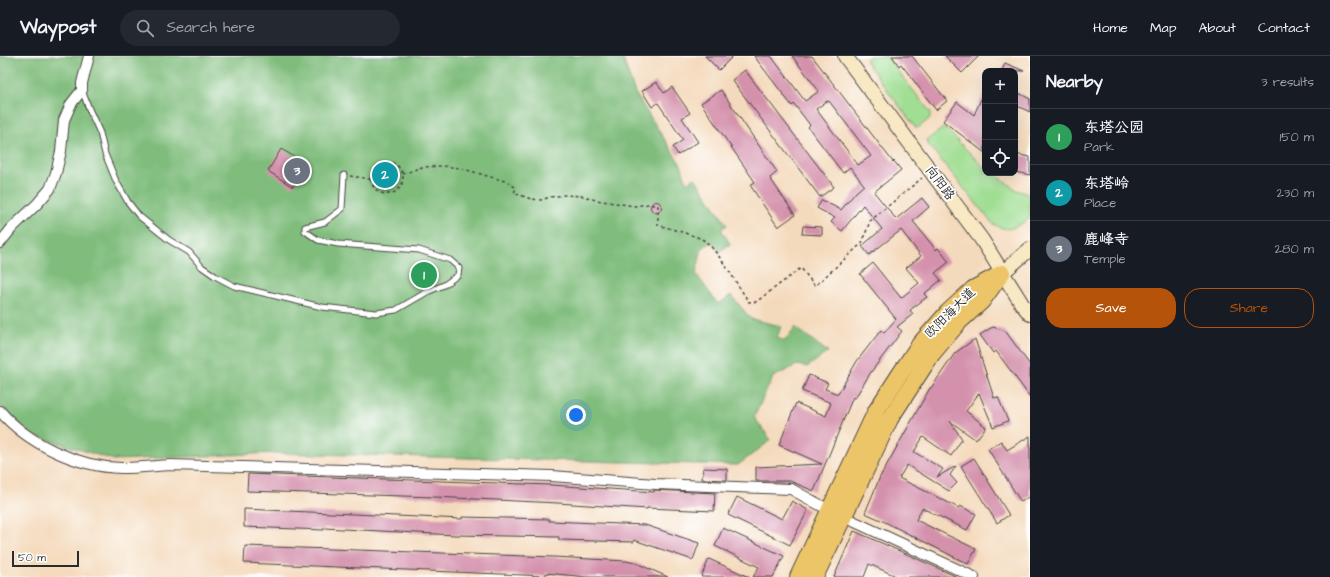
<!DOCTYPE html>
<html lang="en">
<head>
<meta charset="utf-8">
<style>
  body { margin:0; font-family:"Architects Daughter","LXGW WenKai TC",sans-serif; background:#242831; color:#f1f3f6 }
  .controls { position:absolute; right:12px; top:12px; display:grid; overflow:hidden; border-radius:8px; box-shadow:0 4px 16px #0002 }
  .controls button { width:36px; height:36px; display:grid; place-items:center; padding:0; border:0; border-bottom:1px solid #363941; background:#171b24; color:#f1f3f6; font:20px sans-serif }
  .scale { position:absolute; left:12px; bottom:10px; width:67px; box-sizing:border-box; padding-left:4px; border:2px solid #2b2b2b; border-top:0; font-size:11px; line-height:14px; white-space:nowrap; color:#2b2b2b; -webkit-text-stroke:3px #fff; paint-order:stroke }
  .you { position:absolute; left:576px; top:359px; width:14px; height:14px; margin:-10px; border:3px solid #fff; border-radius:50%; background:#1a73e8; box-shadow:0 0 0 6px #1a73e833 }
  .badge { display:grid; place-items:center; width:26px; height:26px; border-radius:50%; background:#b45309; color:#fff; font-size:13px; font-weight:700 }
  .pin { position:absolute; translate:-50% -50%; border:2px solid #fff; box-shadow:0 1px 4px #0006 }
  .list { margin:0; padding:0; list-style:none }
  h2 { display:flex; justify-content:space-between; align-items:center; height:52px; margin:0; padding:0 16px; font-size:17px }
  h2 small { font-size:13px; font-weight:400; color:#9ea1a6 }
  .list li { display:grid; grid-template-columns:26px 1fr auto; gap:12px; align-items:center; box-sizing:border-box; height:56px; padding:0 16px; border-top:1px solid #363941 }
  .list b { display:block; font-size:15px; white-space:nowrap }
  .list p { margin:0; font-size:13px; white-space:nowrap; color:#9ea1a6 }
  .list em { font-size:13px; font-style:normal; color:#9ea1a6 }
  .actions { display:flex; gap:8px; padding:12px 16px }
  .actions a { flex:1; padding:9px 0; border:1px solid #b45309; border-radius:16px; text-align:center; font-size:14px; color:#b45309 }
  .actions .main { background:#b45309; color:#fff }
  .icon { flex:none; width:22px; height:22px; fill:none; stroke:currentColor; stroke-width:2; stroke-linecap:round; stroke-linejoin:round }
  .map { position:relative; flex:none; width:1030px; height:521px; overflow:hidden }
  header { display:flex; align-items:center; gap:24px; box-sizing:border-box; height:56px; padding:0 20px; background:#171b24; border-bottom:1px solid #363941 }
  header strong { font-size:19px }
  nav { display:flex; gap:22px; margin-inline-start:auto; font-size:14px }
  .search { width:280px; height:36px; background:#242831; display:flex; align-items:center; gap:10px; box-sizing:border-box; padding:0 14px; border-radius:22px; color:#9ea1a6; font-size:15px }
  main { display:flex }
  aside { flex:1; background:#171b24 }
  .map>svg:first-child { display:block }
</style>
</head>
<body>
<header>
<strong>Waypost</strong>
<div class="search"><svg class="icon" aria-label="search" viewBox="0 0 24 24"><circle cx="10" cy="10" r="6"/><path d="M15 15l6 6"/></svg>Search here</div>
<nav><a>Home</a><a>Map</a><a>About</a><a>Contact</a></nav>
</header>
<main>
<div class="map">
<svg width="1030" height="521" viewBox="0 0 1030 521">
  <rect width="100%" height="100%" fill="#fff"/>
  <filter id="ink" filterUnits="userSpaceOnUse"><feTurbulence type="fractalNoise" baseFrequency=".025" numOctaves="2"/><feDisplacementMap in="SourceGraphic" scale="8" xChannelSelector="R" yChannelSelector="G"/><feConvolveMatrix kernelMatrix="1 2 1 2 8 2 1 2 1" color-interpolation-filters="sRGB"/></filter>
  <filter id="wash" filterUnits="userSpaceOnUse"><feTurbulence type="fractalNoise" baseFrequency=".012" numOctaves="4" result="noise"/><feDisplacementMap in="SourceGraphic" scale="16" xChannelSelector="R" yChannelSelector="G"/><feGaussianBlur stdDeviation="0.9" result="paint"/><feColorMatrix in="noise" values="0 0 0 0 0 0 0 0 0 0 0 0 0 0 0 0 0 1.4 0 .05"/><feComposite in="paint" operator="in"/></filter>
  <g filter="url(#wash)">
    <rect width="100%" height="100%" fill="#f4dabc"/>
    <!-- green -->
    <path fill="#a0de93" stroke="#66845f" d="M 870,0 L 886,0 L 931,57 L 929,63 L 918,72 L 915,71 L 866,6 L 866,3 Z
      M 943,72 L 947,74 L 985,112 L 985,117 L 992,117 L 1017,134 L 1030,139 L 1030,162 C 1016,172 1006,178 991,166 L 928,88 L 927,84 Z"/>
    <!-- forest -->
    <path fill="#80bd7d" stroke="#567454" d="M 0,0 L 622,0 L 635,37 L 681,109 L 687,127 L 695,122 L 727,169 L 721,173 L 730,188 L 719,196 L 712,186 L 702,192 L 696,218 L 718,248 L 731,239 L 751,263 L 781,270 L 777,282 L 785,285 L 795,271 L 828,296 L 807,311 L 797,309 L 773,321 L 754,361 L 771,384 L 738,409 L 275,397 L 114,404 L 32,379 L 0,350 Z"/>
    <g id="blocks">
      <!-- building -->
      <path fill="#d491ac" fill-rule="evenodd" d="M 705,0 L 733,0 L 719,14 Z
        M 754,0 L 771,0 L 805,45 L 819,35 L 792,0 L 812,0 L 893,106 L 894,105 L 901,114 L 874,136 L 896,163 L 922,142 L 929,151 L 913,165 L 936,194 L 938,192 L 949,206 L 935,217 L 941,224 L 924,238 L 927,241 L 910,254 L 913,258 L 897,271 L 902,275 L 871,316 L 855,342 L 853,341 L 814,435 L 790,425 L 756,425 L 756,411 L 822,408 L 779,389 L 796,347 L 826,360 L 831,347 L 802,335 L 809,319 L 828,327 L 825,333 L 838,338 L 857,305 L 881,274 L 884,277 L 896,263 L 860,218 L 873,207 L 901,242 L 919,227 L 906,212 L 921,200 L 901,174 L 869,199 L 862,190 L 882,173 L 863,149 L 842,175 L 831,166 L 835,162 L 817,152 L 822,144 L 841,154 L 856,136 L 864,129 L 850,111 L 843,117 L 808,71 L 810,69 L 794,48 L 792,50 ZM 827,45 L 827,46 L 829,45 L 871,100 L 858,109 L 816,53 Z
        M 892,0 L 912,0 L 947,45 L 936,54 L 901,8 L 899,10 Z
        M 945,0 L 979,0 L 962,17 Z
        M 1005,7 L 1024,15 L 1002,15 Z
        M 745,14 L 834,131 L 820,141 L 732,24 Z
        M 656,26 L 664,37 L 672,31 L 690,57 L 682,62 L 698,86 L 678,99 L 673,91 L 683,84 L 658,47 L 652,51 L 642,35 Z
        M 721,34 L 777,116 L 770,122 L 795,159 L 778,171 L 750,129 L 755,126 L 701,47 Z
        M 985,34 L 985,97 L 943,65 L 957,46 L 974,59 Z
        M 1015,35 L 1030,43 L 1030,56 L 1015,49 Z
        M 281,93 L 307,108 L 293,131 L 268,115 Z
        M 1015,98 L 1030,101 L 1030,119 L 1015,116 Z
        M379 121a8 8 0 1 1 16 0a8 8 0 1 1-16 0Z
        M650.5 151a5.5 5.5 0 1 1 11 0a5.5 5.5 0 1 1-11 0Z
        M 803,170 L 822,171 L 822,179 L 802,178 Z
        M 993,271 L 1003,274 L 1006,276 L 1030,309 L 1030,341 L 996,295 L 993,297 L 980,279 L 989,273 Z
        M 975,283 L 994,342 L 998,341 L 1008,365 L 993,371 L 979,337 L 966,355 L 986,371 L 976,384 L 950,365 L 962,383 L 951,400 L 923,381 L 914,396 L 943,413 L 937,421 L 956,410 L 950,419 L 957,427 L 949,435 L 907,409 L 899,422 L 959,452 L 960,450 L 976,458 L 967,474 L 922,452 L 916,464 L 976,493 L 968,508 L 881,464 L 865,457 L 880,421 L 930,332 L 931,332 L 955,297 Z
        M 1030,380 L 1030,440 L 1021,446 L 988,393 L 1001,385 L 1007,394 Z
        M 974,402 L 1009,459 L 997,467 L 961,410 Z
        M 703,412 L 727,413 L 727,424 L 702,423 Z
        M 248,418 L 551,429 L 654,436 L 654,434 L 715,437 L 714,455 L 647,452 L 647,453 L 558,447 L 434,441 L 247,435 Z
        M 737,441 L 782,463 L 792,445 L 808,454 L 790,489 L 728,459 Z
        M 244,453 L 462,463 L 462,461 L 549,463 L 549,465 L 645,469 L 699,487 L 693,504 L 634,484 L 634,486 L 559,484 L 559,481 L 455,479 L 324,472 L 324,474 L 244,471 Z
        M 723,472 L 784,500 L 773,521 L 753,521 L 759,511 L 715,490 Z
        M 854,475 L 911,500 L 957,521 L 898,521 L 869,508 L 864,521 L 834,521 Z
        M 245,490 L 554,501 L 626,505 L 636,507 L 668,521 L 587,521 L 546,517 L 546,520 L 244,507 Z
        M 709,503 L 749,521 L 701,521 Z"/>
    </g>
  </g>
  <g filter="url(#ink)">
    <use href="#blocks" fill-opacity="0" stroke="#494541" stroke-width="1"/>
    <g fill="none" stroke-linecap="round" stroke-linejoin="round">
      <defs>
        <path id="service" d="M 82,34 L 89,53 L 100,77 L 105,98 L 116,125 L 128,146 L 139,160 L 169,184 L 189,196 L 202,211 L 215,220 L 234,230 L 322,251 L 376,257 L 396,254 L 427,236 L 444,229 L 458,219 L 459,212 L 450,204 L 419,194 L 338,188 L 318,184 L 305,175 L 305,171 L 325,166 L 342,153 L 344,119"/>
        <path id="minor" d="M 0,187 L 12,172 L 37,148 L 50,133 L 56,117 L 61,95 L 64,64 L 71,48 L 82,34 L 82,27 L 89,0
          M 0,355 C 28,388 78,411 121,412 C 137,412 154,410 170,409 L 552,420 L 655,428 L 791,433 L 829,454 L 974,521"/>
        <path id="secondary" d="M 845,0 L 982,184 L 1022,248 L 1030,258
          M 1002,217 L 1030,193"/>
        <path id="primary" d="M 798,521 L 876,355 L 898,321 L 919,289 L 948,256 L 973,233 L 1002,217
          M 815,521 L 890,363 L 932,298 L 959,266 L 982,245 L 1000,220"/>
      </defs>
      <!-- service casing -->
      <use href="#service" stroke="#494541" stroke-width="7"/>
      <!-- minor casing -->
      <use href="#minor" stroke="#494541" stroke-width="12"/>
      <!-- secondary casing -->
      <use href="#secondary" stroke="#494541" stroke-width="16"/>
      <!-- primary casing -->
      <use href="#primary" stroke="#494541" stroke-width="18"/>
      <!-- path -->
      <path stroke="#494541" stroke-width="1.5" stroke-dasharray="3 3" stroke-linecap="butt" d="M371 122a16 16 0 1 1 32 0a16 16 0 1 1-32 0Z
        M 403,118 L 422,111 L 443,110 L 460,112 L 508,126 L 516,132 L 514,137 L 531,143 L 541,144 L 550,141 L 564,139 L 582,140 L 596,144 L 634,150 L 649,148 L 658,150 L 658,169 C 668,172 698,180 705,185 C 719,196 738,230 749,246 L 756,246 L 801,212 L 815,230 L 862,187 L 870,165 L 922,122
        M 350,120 L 370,123"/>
      <!-- service -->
      <use href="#service" stroke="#fff" stroke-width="5"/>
      <!-- minor -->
      <use href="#minor" stroke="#fff" stroke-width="10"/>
      <!-- secondary -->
      <use href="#secondary" stroke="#f8e8c3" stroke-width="14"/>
      <!-- primary -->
      <use href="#primary" stroke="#edc569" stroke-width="16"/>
    </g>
  </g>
  <g text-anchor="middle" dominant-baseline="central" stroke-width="3.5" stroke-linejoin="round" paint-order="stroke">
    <!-- street labels -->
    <g font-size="13" fill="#2b2b2b" stroke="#fff">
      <text transform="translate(940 127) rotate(53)">向阳路</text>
      <text transform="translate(950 257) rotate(-45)">欧阳海大道</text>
    </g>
  </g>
</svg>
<div class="controls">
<button>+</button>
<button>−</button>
<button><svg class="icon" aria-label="locate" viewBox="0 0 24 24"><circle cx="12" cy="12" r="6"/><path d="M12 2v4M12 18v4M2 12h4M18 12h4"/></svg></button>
</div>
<div class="scale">50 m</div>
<div class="you"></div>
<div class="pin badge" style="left:424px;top:219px;background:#2e9e5b">1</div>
<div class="pin badge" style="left:385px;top:119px;background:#0f9aa8">2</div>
<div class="pin badge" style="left:297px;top:115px;background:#6b7280">3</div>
</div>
<aside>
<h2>Nearby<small>3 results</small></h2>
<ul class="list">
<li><span class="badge" style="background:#2e9e5b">1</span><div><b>东塔公园</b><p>Park</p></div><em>150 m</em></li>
<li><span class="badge" style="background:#0f9aa8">2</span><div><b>东塔岭</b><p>Place</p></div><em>230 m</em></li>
<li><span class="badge" style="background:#6b7280">3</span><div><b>鹿峰寺</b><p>Temple</p></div><em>280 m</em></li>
</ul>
<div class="actions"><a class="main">Save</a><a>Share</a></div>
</aside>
</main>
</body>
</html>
